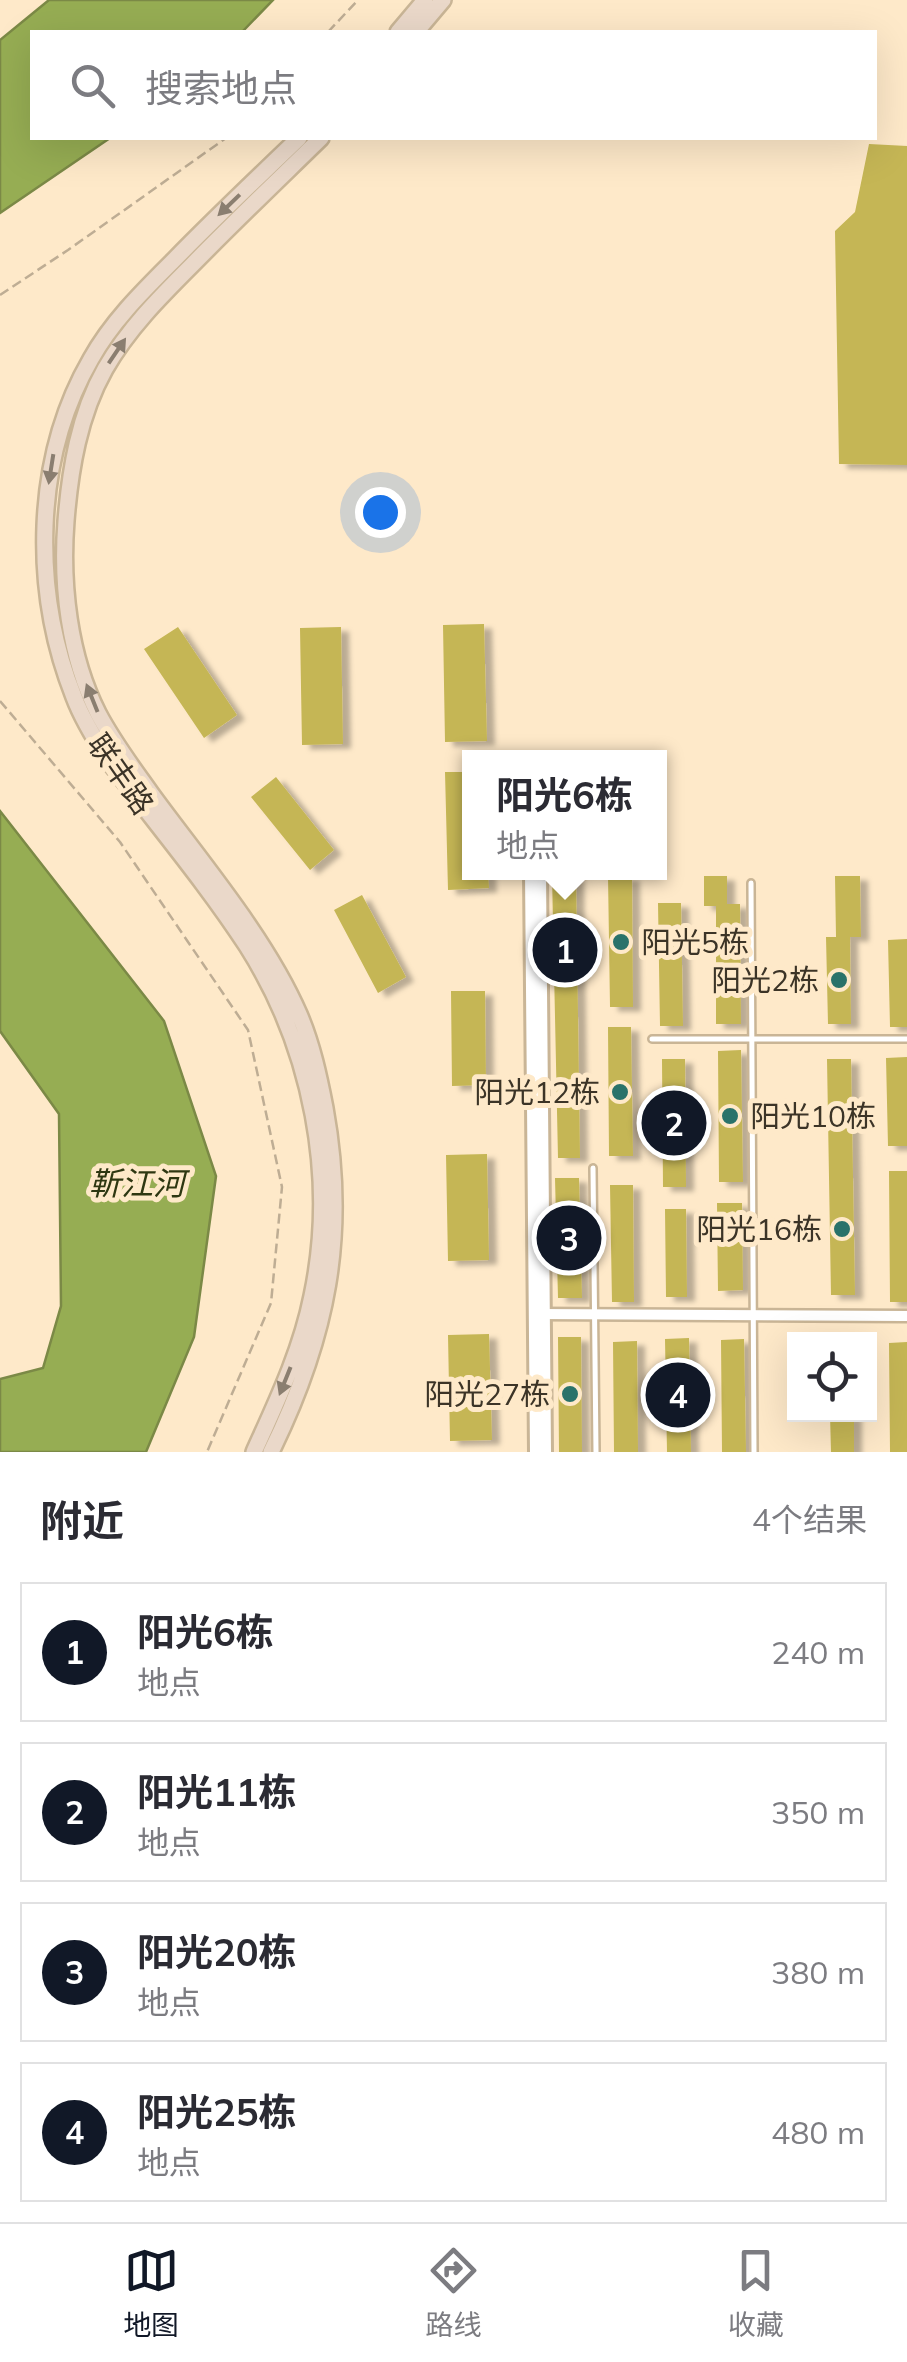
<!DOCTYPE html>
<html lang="zh">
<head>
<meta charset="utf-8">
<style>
  body { margin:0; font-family:Mulish,"Noto Sans SC",sans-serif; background:#f7f7f7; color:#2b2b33 }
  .controls { position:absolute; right:30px; bottom:30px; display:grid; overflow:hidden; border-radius:0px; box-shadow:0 10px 40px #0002 }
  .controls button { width:90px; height:90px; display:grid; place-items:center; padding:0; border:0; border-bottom:2px solid #e1e1e2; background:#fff; color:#2b2b33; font:50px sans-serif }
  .you { position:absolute; left:380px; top:512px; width:35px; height:35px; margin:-25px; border:8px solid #fff; border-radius:50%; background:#1a73e8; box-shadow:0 0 0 15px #1a73e833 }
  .badge { display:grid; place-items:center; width:65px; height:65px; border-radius:50%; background:#111827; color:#fff; font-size:32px; font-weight:700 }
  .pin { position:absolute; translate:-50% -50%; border:5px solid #fff; box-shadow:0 2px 10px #0006 }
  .popup { position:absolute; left:462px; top:750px; width:205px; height:130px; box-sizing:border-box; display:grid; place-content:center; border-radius:0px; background:#fff; filter:drop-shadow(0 2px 8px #0005); font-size:32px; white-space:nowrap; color:#7c7c81 }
  .popup b { font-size:38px; color:#2b2b33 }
  .popup::after { content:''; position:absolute; left:50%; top:100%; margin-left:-20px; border:20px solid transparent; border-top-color:#fff }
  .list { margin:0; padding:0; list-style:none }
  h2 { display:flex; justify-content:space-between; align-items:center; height:130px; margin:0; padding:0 40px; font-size:42px }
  h2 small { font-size:32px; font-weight:400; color:#7c7c81 }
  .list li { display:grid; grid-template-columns:65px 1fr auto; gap:30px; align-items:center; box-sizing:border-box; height:140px; margin:0 20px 20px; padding:0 20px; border:2px solid #e1e1e2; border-radius:0px }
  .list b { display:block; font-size:38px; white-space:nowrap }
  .list p { margin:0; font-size:32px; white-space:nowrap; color:#7c7c81 }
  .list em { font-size:32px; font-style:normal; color:#7c7c81 }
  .icon { flex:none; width:55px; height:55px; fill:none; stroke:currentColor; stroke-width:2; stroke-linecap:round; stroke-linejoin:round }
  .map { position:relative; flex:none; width:907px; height:1452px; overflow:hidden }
  .search { position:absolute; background:#fff; box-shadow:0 10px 40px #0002; left:30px; right:30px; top:30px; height:110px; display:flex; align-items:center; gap:25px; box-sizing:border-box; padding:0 35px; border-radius:0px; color:#7c7c81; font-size:38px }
  .sheet { height:770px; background:#fff }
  nav { display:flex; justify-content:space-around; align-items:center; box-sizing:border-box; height:140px; border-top:2px solid #e1e1e2; background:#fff; font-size:28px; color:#7c7c81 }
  nav a { display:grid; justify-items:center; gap:5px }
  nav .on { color:#111827 }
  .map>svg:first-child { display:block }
</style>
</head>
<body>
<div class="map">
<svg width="907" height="1452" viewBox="0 0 907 1452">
  <defs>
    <filter id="shadow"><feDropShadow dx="8" dy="4.5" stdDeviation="2.5" flood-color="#0004"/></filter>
  </defs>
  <rect width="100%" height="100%" fill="#fee9c9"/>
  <!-- water -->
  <path fill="#96ad53" stroke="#7b8946" stroke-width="2.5" d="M 49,0 L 273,0 L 242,32 L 32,32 L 32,138 L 110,138 L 0,213 L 0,40 Z
    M 0,811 L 164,1021 L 216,1176 L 194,1337 L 146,1452 L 0,1452 L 0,1379 L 43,1368 L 61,1306 L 59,1114 L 0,1031 Z"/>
  <!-- building -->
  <path fill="#c5b654" filter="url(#shadow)" d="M 869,144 L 907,146 L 907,465 L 839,464 L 835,231 L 855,212 Z
    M 484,624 L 487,741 L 445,742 L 443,625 Z
    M 178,627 L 237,715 L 204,738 L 144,649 Z
    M 341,627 L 343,744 L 302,745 L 300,628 Z
    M 445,772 L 470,772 L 470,872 L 488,872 L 489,888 L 448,890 Z
    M 276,777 L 334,850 L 310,870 L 251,797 Z
    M 576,874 L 580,1158 L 558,1158 L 552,875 Z
    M 608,876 L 632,876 L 633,1007 L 610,1007 Z
    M 704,876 L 727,876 L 727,904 L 740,904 L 741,1024 L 716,1024 L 716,906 L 704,906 Z
    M 835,876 L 860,876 L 861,937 L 850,937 L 851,1024 L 828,1024 L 826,937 L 836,937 Z
    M 362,895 L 406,977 L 378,993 L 334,910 Z
    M 658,903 L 681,903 L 683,1026 L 660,1026 Z
    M 907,939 L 907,1027 L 890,1027 L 888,940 Z
    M 451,991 L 485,991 L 486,1085 L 452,1086 Z
    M 608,1027 L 631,1027 L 633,1156 L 609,1156 Z
    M 741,1050 L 743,1182 L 719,1182 L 718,1051 Z
    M 907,1057 L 907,1146 L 888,1146 L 886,1058 Z
    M 662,1059 L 685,1059 L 686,1187 L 663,1187 Z
    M 827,1059 L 851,1059 L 855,1295 L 831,1295 Z
    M 487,1154 L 489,1260 L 448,1261 L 446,1155 Z
    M 889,1171 L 907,1171 L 907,1302 L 890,1302 Z
    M 555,1178 L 579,1178 L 582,1298 L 558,1298 Z
    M 610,1185 L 633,1185 L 634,1302 L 612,1302 Z
    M 717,1203 L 742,1203 L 743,1290 L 718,1291 Z
    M 665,1209 L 686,1209 L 687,1297 L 666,1297 Z
    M 489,1334 L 492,1440 L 450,1441 L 448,1335 Z
    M 558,1337 L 581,1337 L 582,1452 L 559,1452 Z
    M 689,1338 L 691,1452 L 667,1452 L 665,1339 Z
    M 744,1339 L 746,1452 L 722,1452 L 721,1340 Z
    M 637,1341 L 638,1452 L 614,1452 L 613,1342 Z
    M 907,1342 L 907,1452 L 890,1452 L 889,1343 Z
    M 830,1414 L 854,1414 L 854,1452 L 831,1452 Z"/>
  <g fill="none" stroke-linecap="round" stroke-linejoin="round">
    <defs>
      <path id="service" d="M 751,883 L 754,1452
        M 652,1039 L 907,1039
        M 593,1168 L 596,1452"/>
      <path id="minor" d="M 538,1314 L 907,1316"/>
      <path id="tertiary" d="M 531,872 L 536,1452
        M 540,872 L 545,1452"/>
      <path id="secondary" d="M 398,32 L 425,0
        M 416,32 L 443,0
        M 254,1452 C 277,1401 301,1351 312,1296 C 337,1178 312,1048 247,946 C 206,883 156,824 111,764 C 97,743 83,721 74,697 C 32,591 33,459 91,359 C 112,321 144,290 174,260 C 215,218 257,178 299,138
        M 271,1452 C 327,1338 348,1235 325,1108 C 319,1077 312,1044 299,1014 C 266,938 201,862 152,795 C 133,768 113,742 98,713 C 69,656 61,584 66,521 C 70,470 79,415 105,369 C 128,329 160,297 192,265 C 234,222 278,180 321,138"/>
    </defs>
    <!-- service casing -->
    <use href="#service" stroke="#c9b596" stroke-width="10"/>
    <!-- minor casing -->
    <use href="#minor" stroke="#c9b596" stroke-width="15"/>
    <!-- tertiary casing -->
    <use href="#tertiary" stroke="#c9b596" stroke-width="18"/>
    <!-- secondary casing -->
    <use href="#secondary" stroke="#c9b596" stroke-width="20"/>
    <!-- path -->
    <path stroke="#bead94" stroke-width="2.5" stroke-dasharray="10 5" stroke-linecap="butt" d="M 328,32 L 358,0
      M 0,295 L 68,250 L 226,138
      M 0,701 L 120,842 L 248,1030 L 282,1187 L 271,1303 L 207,1452"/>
    <!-- service -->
    <use href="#service" stroke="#fff" stroke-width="5"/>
    <!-- minor -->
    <use href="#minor" stroke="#fff" stroke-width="10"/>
    <!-- tertiary -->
    <use href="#tertiary" stroke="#fff" stroke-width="12"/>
    <!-- secondary -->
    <use href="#secondary" stroke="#ead8c9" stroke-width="15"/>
  </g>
  <!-- one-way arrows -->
  <defs><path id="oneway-solid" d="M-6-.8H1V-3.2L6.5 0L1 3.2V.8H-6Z" transform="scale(2.5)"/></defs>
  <g fill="#8a7e70">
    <use href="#oneway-solid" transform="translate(229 205) rotate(136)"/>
    <use href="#oneway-solid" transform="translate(117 351) rotate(-56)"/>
    <use href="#oneway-solid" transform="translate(51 469) rotate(99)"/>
    <use href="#oneway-solid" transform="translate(92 698) rotate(-112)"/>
    <use href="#oneway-solid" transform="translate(285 1381) rotate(112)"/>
  </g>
  <!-- markers -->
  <g fill="#2a726a" stroke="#fee9c9" stroke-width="4">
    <circle cx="621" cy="942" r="10"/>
    <circle cx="839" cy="980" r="10"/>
    <circle cx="620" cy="1092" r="10"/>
    <circle cx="730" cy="1116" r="10"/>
    <circle cx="842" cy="1229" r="10"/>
    <circle cx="570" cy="1394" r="10"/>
  </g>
  <g text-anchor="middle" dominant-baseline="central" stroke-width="10" stroke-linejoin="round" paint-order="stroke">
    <!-- street labels -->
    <g font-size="30" fill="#3c3427" stroke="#fee9c9">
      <text transform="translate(121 774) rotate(55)">联丰路</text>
    </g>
    <!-- poi labels -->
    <g font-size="30" fill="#3c3427" stroke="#fee9c9" text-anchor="end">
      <text x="641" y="942" text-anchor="start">阳光5栋</text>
      <text x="819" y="980">阳光2栋</text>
      <text x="600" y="1092">阳光12栋</text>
      <text x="750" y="1116" text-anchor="start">阳光10栋</text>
      <text x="822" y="1229">阳光16栋</text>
      <text x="550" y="1394">阳光27栋</text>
    </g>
    <!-- water labels -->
    <g font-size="32" font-style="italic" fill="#2e3711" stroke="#fee9c9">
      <text x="137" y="1183">靳江河</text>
    </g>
  </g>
</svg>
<div class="controls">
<button><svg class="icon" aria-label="locate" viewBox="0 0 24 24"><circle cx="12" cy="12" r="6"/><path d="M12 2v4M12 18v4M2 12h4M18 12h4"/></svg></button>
</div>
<div class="you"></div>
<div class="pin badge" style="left:565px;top:950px">1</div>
<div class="popup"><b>阳光6栋</b>地点</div>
<div class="pin badge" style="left:674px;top:1123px">2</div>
<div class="pin badge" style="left:569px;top:1238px">3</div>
<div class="pin badge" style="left:678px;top:1395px">4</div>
<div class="search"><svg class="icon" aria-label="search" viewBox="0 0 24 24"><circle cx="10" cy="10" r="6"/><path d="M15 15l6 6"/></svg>搜索地点</div>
</div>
<section class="sheet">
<h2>附近<small>4个结果</small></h2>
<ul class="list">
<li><span class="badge">1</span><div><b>阳光6栋</b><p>地点</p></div><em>240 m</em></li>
<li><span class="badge">2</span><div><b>阳光11栋</b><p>地点</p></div><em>350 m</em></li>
<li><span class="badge">3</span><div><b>阳光20栋</b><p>地点</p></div><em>380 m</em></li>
<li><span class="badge">4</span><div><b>阳光25栋</b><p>地点</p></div><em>480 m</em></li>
</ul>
</section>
<nav>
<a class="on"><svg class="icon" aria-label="map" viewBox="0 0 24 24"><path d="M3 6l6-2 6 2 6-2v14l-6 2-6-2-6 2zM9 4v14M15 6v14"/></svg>地图</a>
<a><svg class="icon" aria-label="directions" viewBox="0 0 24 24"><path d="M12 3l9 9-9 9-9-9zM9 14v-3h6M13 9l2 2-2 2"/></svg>路线</a>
<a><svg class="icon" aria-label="saved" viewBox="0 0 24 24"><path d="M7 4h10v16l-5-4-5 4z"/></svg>收藏</a>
</nav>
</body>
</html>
